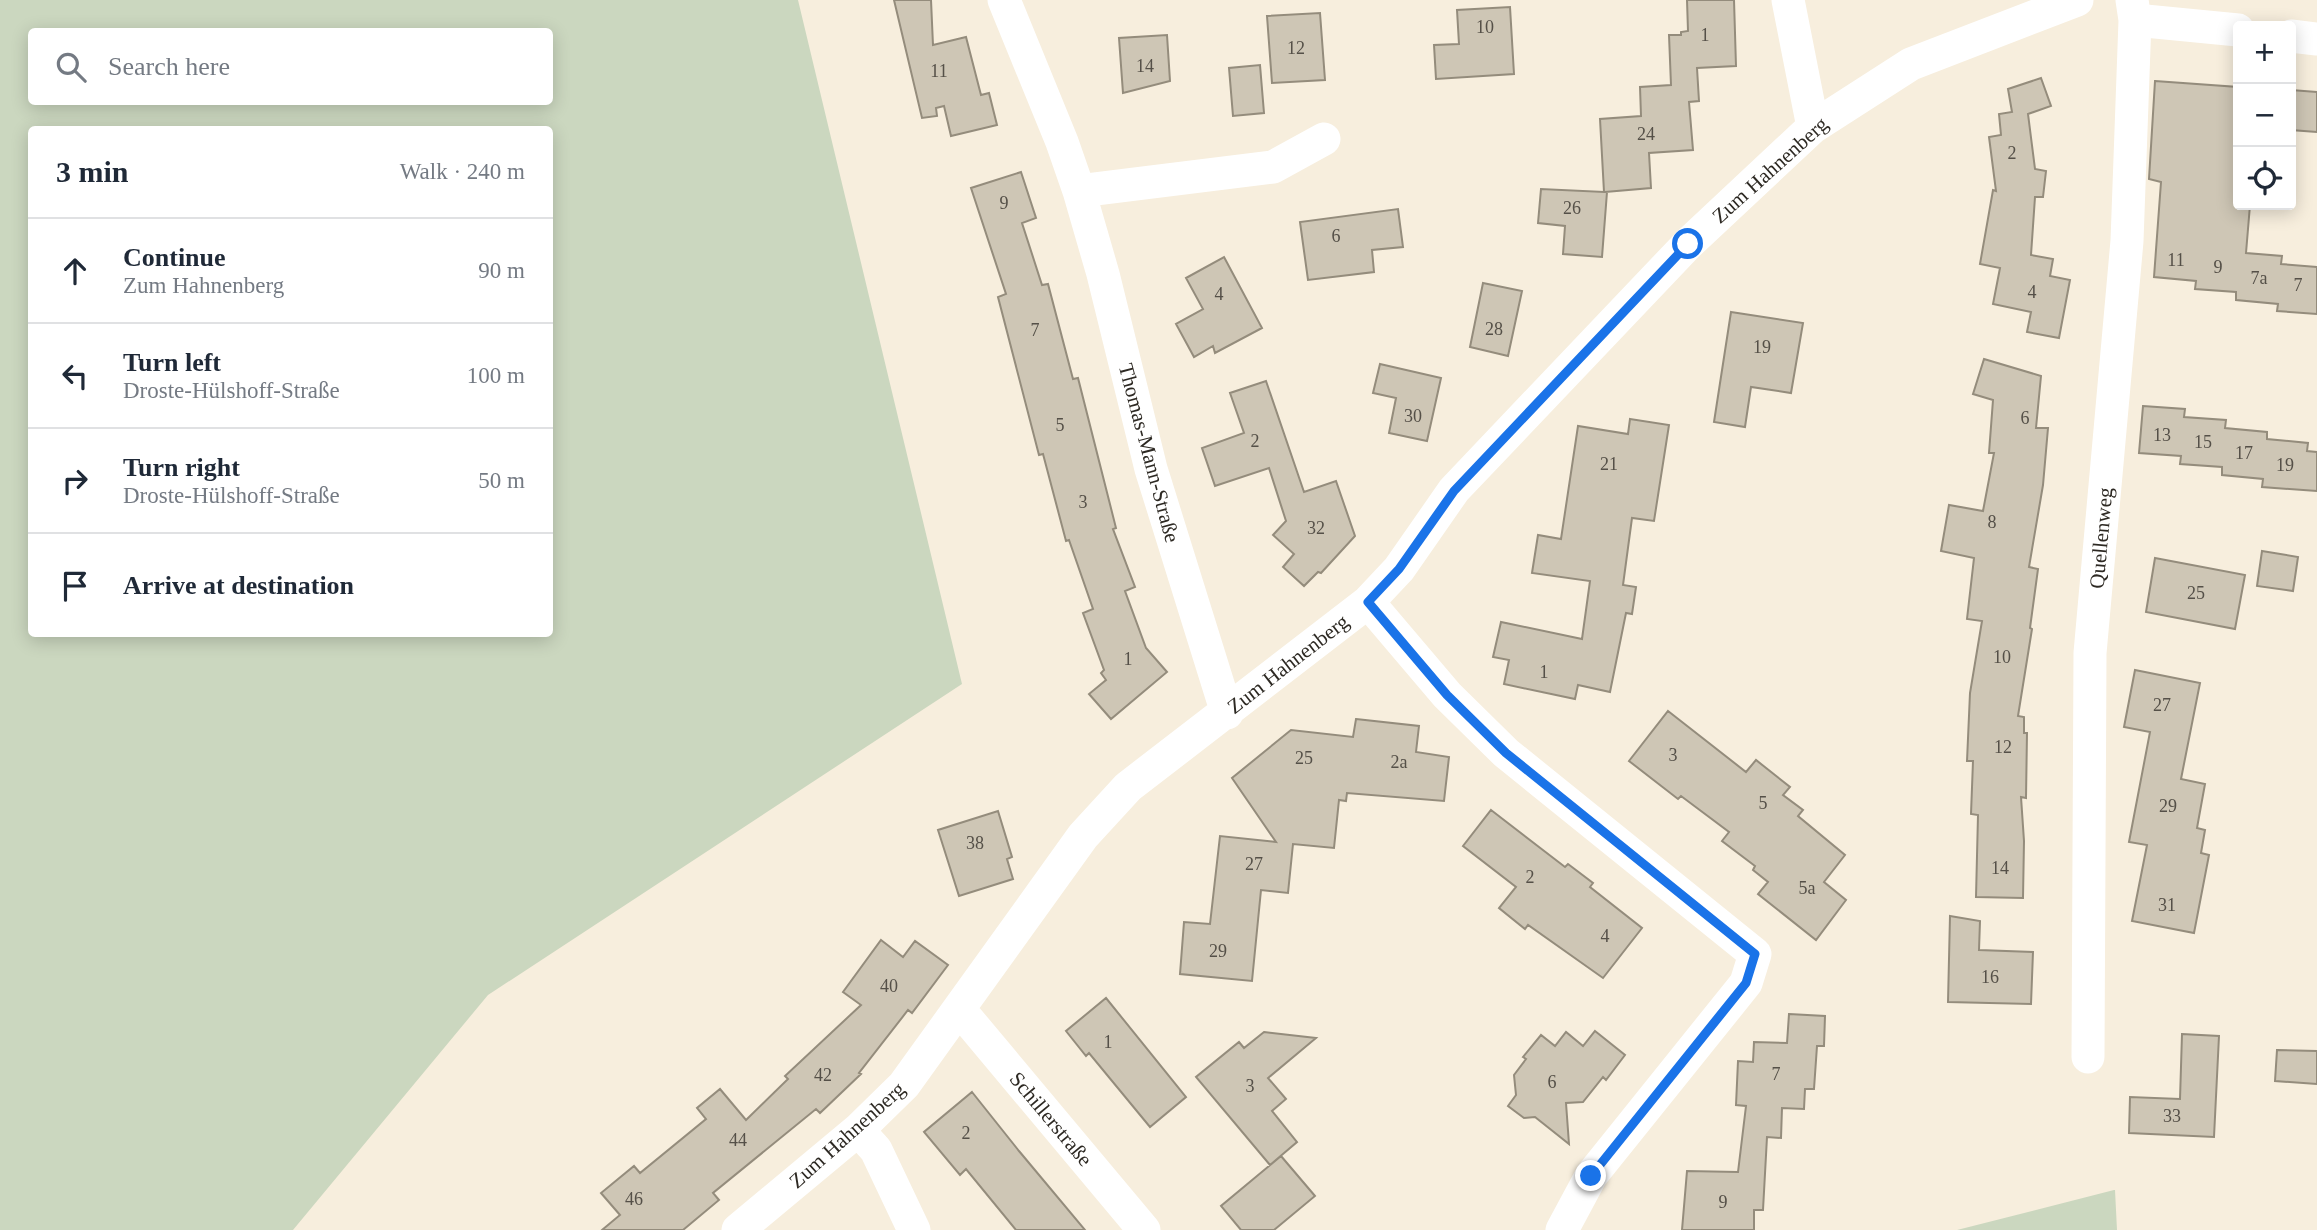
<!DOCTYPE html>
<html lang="en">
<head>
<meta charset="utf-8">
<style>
  body { margin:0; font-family:"Times New Roman",serif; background:#f6f6f7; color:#1f2937 }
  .controls { position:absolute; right:21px; top:21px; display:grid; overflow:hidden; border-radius:7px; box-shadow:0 4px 18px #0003 }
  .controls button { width:63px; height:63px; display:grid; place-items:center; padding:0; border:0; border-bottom:2px solid #e0e1e3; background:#fff; color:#1f2937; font:35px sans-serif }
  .stop { position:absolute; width:21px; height:21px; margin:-16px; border:5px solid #1a73e8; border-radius:50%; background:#fff }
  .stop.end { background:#1a73e8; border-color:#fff; box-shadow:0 2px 7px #0008 }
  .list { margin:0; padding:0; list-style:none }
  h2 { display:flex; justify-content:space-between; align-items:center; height:91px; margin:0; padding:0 28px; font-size:30px }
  h2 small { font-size:23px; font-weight:400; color:#747a83 }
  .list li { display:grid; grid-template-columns:46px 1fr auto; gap:21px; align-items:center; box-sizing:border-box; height:105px; padding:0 28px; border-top:2px solid #e0e1e3 }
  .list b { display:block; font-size:26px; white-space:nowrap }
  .list p { margin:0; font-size:23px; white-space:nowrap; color:#747a83 }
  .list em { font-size:23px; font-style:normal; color:#747a83 }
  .icon { flex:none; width:38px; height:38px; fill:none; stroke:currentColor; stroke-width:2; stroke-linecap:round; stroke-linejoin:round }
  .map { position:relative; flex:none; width:2317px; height:1230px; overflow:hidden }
  .search { position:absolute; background:#fff; box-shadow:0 4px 18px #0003; left:28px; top:28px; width:525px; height:77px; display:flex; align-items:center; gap:18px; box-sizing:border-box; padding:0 24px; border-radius:7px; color:#747a83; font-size:26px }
  .panel { position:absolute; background:#fff; box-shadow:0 4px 18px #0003; left:28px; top:126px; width:525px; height:511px; border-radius:7px }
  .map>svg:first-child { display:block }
</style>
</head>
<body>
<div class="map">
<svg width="2317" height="1230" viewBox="0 0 2317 1230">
  <rect width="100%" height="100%" fill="#f7eedd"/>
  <!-- green -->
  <path fill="#cbd7bf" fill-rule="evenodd" d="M 0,0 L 798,0 L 962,684 L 488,995 L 293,1230 L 0,1230 ZM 32,32 L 550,32 L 550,102 L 32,102 ZM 32,130 L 550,130 L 550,634 L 32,634 Z
    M 2115,1190 L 2117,1230 L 1957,1230 L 2114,1190 Z"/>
  <!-- building -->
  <path fill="#cec6b5" stroke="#948c7c" stroke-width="2" d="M 894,0 L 931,0 L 933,45 L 966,37 L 981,95 L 989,93 L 997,125 L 951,136 L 944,106 L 936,108 L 937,116 L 922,118 Z
    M 1687,0 L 1734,0 L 1736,66 L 1697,68 L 1699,101 L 1689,102 L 1693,150 L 1649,153 L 1651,188 L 1605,192 L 1607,192 L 1602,257 L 1563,254 L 1565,226 L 1538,223 L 1541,189 L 1604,192 L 1600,119 L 1641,116 L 1640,87 L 1671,85 L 1669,35 L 1681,35 L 1681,32 L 1688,31 Z
    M 1510,7 L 1514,74 L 1436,79 L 1434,45 L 1459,44 L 1457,10 Z
    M 1320,13 L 1325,80 L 1272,83 L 1267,16 Z
    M 1167,35 L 1170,81 L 1123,93 L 1119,38 Z
    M 1260,65 L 1264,113 L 1233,116 L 1229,68 Z
    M 2041,78 L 2051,106 L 2028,114 L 2035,169 L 2046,171 L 2043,197 L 2035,197 L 2031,255 L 2053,259 L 2050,276 L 2070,280 L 2059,338 L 2027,332 L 2031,312 L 1993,304 L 2000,268 L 1980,264 L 1993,190 L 1996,191 L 1989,137 L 2001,135 L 1999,114 L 2012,112 L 2008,89 Z
    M 2155,81 L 2238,87 L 2238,205 L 2250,205 L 2246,253 L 2282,256 L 2281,264 L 2317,267 L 2317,314 L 2277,311 L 2278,304 L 2236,300 L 2236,292 L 2195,289 L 2196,281 L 2154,277 L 2161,182 L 2149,179 Z
    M 2291,90 L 2317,92 L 2317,132 L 2291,130 Z
    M 1021,172 L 1036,218 L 1022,223 L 1042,285 L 1048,284 L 1073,379 L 1078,378 L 1116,528 L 1113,529 L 1135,587 L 1125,591 L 1146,648 L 1167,672 L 1111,719 L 1089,694 L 1106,680 L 1101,673 L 1104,670 L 1083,613 L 1093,609 L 1069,540 L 1066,541 L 1043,454 L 1039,455 L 998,297 L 1006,294 L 971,188 Z
    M 1398,209 L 1403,247 L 1372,250 L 1374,272 L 1308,280 L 1300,222 Z
    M 1224,257 L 1262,328 L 1215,353 L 1213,346 L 1194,357 L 1176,324 L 1203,309 L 1186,278 Z
    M 1483,283 L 1522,291 L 1508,356 L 1470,347 Z
    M 1731,312 L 1803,323 L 1791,393 L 1751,387 L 1745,427 L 1714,422 Z
    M 1984,359 L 2041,376 L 2036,428 L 2048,428 L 2043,485 L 2029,567 L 2038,569 L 2030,628 L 2032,629 L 2018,716 L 2024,717 L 2024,733 L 2027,733 L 2026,798 L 2021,797 L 2024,841 L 2023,898 L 1976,897 L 1978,815 L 1971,814 L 1973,761 L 1967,761 L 1970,693 L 1982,621 L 1967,619 L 1974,558 L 1941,551 L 1949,505 L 1983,511 L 1994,453 L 1989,453 L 1993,400 L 1973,394 Z
    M 1380,364 L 1441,378 L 1427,441 L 1389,433 L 1396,398 L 1373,393 Z
    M 1266,381 L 1304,492 L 1336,481 L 1355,536 L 1321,573 L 1318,572 L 1304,586 L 1283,567 L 1294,554 L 1273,535 L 1286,521 L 1269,468 L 1215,486 L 1202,448 L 1244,433 L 1230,393 Z
    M 2143,406 L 2185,409 L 2184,417 L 2226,420 L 2225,428 L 2267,432 L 2267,439 L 2308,443 L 2307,451 L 2317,452 L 2317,491 L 2262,487 L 2263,479 L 2222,475 L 2222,467 L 2180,464 L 2181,456 L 2139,453 Z
    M 1630,419 L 1669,425 L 1654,521 L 1632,518 L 1623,585 L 1636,587 L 1632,614 L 1626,613 L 1610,692 L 1578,685 L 1575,699 L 1504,684 L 1509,660 L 1493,657 L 1501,622 L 1582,639 L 1590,581 L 1532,573 L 1538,535 L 1561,539 L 1578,426 L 1628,434 Z
    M 2262,551 L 2298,557 L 2293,591 L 2257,586 Z
    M 2155,558 L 2245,575 L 2235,629 L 2146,612 Z
    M 2135,670 L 2200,683 L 2181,779 L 2205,784 L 2197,828 L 2205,830 L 2201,853 L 2209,855 L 2194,933 L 2132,921 L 2147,845 L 2129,842 L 2150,732 L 2124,727 Z
    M 1668,711 L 1746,772 L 1756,760 L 1790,787 L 1783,795 L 1803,810 L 1798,816 L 1845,855 L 1824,882 L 1846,900 L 1816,940 L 1758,894 L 1768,882 L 1753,870 L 1755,866 L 1722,841 L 1729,832 L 1681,796 L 1678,799 L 1629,761 Z
    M 1356,719 L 1419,726 L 1416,752 L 1449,757 L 1444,801 L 1347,793 L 1346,801 L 1339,800 L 1334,848 L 1293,844 L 1288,893 L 1261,890 L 1252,981 L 1180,974 L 1184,922 L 1210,924 L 1220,836 L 1276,842 L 1232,778 L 1291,730 L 1353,737 Z
    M 1491,810 L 1565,867 L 1568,864 L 1593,883 L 1590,887 L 1642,928 L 1603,978 L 1528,925 L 1525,929 L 1499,908 L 1516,887 L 1463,846 Z
    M 998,811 L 1012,857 L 1007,859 L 1013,879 L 959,896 L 938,830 Z
    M 1950,916 L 1980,921 L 1979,950 L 2033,952 L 2031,1004 L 1948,1002 Z
    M 881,940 L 903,957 L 915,941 L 948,965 L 912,1013 L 908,1010 L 859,1073 L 861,1074 L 820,1113 L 816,1109 L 713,1193 L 719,1200 L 683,1230 L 602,1230 L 620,1215 L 601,1193 L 634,1166 L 640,1173 L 706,1119 L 697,1108 L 720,1089 L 746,1120 L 788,1079 L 785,1076 L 861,1005 L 843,992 Z
    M 1106,998 L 1186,1097 L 1150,1127 L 1089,1053 L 1086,1056 L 1066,1031 Z
    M 1789,1014 L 1825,1016 L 1824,1046 L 1817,1046 L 1814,1089 L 1805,1089 L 1804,1109 L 1782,1108 L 1781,1138 L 1767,1137 L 1763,1210 L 1754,1210 L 1754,1230 L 1682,1230 L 1687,1171 L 1738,1172 L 1746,1106 L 1736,1105 L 1738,1061 L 1753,1062 L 1754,1042 L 1787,1043 Z
    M 1595,1031 L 1625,1055 L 1606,1080 L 1603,1077 L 1583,1102 L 1566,1103 L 1569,1144 L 1535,1117 L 1524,1118 L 1508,1106 L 1516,1095 L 1514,1075 L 1526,1059 L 1523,1057 L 1541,1035 L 1555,1046 L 1566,1032 L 1583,1046 Z
    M 1264,1032 L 1316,1038 L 1268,1078 L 1286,1099 L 1272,1111 L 1297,1142 L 1270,1165 L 1196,1077 L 1239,1042 L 1244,1048 Z
    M 2182,1034 L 2219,1036 L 2214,1137 L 2129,1133 L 2130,1097 L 2180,1099 Z
    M 2277,1050 L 2317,1051 L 2317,1084 L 2275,1081 Z
    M 972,1092 L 1019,1151 L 1085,1230 L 1016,1230 L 966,1169 L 960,1175 L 924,1132 Z
    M 1281,1156 L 1315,1196 L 1274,1230 L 1241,1230 L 1221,1206 Z"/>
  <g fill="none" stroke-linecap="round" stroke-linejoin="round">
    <!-- minor -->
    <path stroke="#fff" stroke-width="33" d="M 1004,0 L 1062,142 L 1079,191 L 1103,274 L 1151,469 L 1227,713
      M 1788,0 L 1813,127
      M 2135,20 L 2238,30
      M 2291,36 L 2317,39
      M 1079,191 L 1273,167 L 1324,139
      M 1368,602 L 1447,695 L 1506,753 L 1755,954 L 1746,983 L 1591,1176 L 1562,1230
      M 959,1009 L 1144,1230
      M 2088,1057 L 2090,653 L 2127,241 L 2135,20 L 2132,0
      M 858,1130 L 876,1150 L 914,1230
      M 738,1230 L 858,1130 L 904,1085 L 1083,836 L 1128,787 L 1368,602 L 1399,569 L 1454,490 L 1688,244 L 1813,127 L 1911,64 L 2077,0"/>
  </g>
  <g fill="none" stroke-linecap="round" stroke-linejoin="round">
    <!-- route -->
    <path stroke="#1a73e8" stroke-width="9" d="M 1591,1176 L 1746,983 L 1755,954 L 1506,753 L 1447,695 L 1368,602 L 1399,569 L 1454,491 L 1688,244"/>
  </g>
  <g text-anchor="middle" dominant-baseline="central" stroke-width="5" stroke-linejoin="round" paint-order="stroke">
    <!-- number labels -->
    <g font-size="18" fill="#555048">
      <text x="1485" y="27">10</text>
      <text x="1705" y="35">1</text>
      <text x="1296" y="48">12</text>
      <text x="1145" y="66">14</text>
      <text x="939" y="71">11</text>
      <text x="1646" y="134">24</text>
      <text x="2012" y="153">2</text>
      <text x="1004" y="203">9</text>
      <text x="1572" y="208">26</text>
      <text x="1336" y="236">6</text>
      <text x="2176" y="260">11</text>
      <text x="2218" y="267">9</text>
      <text x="2259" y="278">7a</text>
      <text x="2298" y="285">7</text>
      <text x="2032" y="292">4</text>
      <text x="1219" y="294">4</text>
      <text x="1494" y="329">28</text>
      <text x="1035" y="330">7</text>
      <text x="1762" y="347">19</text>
      <text x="1413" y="416">30</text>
      <text x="2025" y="418">6</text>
      <text x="1060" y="425">5</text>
      <text x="2162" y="435">13</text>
      <text x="1255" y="441">2</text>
      <text x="2203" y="442">15</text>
      <text x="2244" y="453">17</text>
      <text x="1609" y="464">21</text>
      <text x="2285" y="465">19</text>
      <text x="1083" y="502">3</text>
      <text x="1992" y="522">8</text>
      <text x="1316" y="528">32</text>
      <text x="2196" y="593">25</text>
      <text x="2002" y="657">10</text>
      <text x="1128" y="659">1</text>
      <text x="1544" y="672">1</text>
      <text x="2162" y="705">27</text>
      <text x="2003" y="747">12</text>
      <text x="1673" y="755">3</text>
      <text x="1304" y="758">25</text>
      <text x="1399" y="762">2a</text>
      <text x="1763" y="803">5</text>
      <text x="2168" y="806">29</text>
      <text x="975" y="843">38</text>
      <text x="1254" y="864">27</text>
      <text x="2000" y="868">14</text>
      <text x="1530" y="877">2</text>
      <text x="1807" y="888">5a</text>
      <text x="2167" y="905">31</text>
      <text x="1605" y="936">4</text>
      <text x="1218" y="951">29</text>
      <text x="1990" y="977">16</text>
      <text x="889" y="986">40</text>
      <text x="1108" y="1042">1</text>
      <text x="1776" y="1074">7</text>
      <text x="823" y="1075">42</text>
      <text x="1552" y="1082">6</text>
      <text x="1250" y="1086">3</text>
      <text x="2172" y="1116">33</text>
      <text x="966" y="1133">2</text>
      <text x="738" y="1140">44</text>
      <text x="634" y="1199">46</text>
      <text x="1723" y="1202">9</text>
    </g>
    <!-- street labels -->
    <g font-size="21" fill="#2d2923" stroke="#fff">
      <text transform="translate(1770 170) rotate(-42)">Zum Hahnenberg</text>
      <text transform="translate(1149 453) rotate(75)">Thomas-Mann-Straße</text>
      <text transform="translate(2101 538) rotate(-85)">Quellenweg</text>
      <text transform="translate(1288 664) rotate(-38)">Zum Hahnenberg</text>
      <text transform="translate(1051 1119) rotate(50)">Schillerstraße</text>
      <text transform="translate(847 1135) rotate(-42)">Zum Hahnenberg</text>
    </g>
  </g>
</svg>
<div class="controls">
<button>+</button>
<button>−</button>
<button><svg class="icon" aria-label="locate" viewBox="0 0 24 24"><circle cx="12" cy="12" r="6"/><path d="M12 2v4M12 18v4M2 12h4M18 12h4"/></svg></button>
</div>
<div class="stop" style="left:1688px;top:244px"></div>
<div class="stop end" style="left:1591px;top:1176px"></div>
<div class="search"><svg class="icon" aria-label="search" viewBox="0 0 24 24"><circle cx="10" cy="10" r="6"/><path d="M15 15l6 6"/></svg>Search here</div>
<section class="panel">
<h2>3 min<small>Walk · 240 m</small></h2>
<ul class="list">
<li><svg class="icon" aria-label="ahead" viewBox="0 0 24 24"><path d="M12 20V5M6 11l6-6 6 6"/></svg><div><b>Continue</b><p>Zum Hahnenberg</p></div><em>90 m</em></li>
<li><svg class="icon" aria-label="left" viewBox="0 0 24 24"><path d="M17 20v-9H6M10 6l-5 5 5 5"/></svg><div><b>Turn left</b><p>Droste-Hülshoff-Straße</p></div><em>100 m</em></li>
<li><svg class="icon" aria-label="right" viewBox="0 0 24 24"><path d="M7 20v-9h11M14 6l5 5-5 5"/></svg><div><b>Turn right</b><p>Droste-Hülshoff-Straße</p></div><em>50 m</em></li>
<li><svg class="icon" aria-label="arrive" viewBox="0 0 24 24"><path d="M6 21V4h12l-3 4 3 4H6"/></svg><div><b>Arrive at destination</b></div></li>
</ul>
</section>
</div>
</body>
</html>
